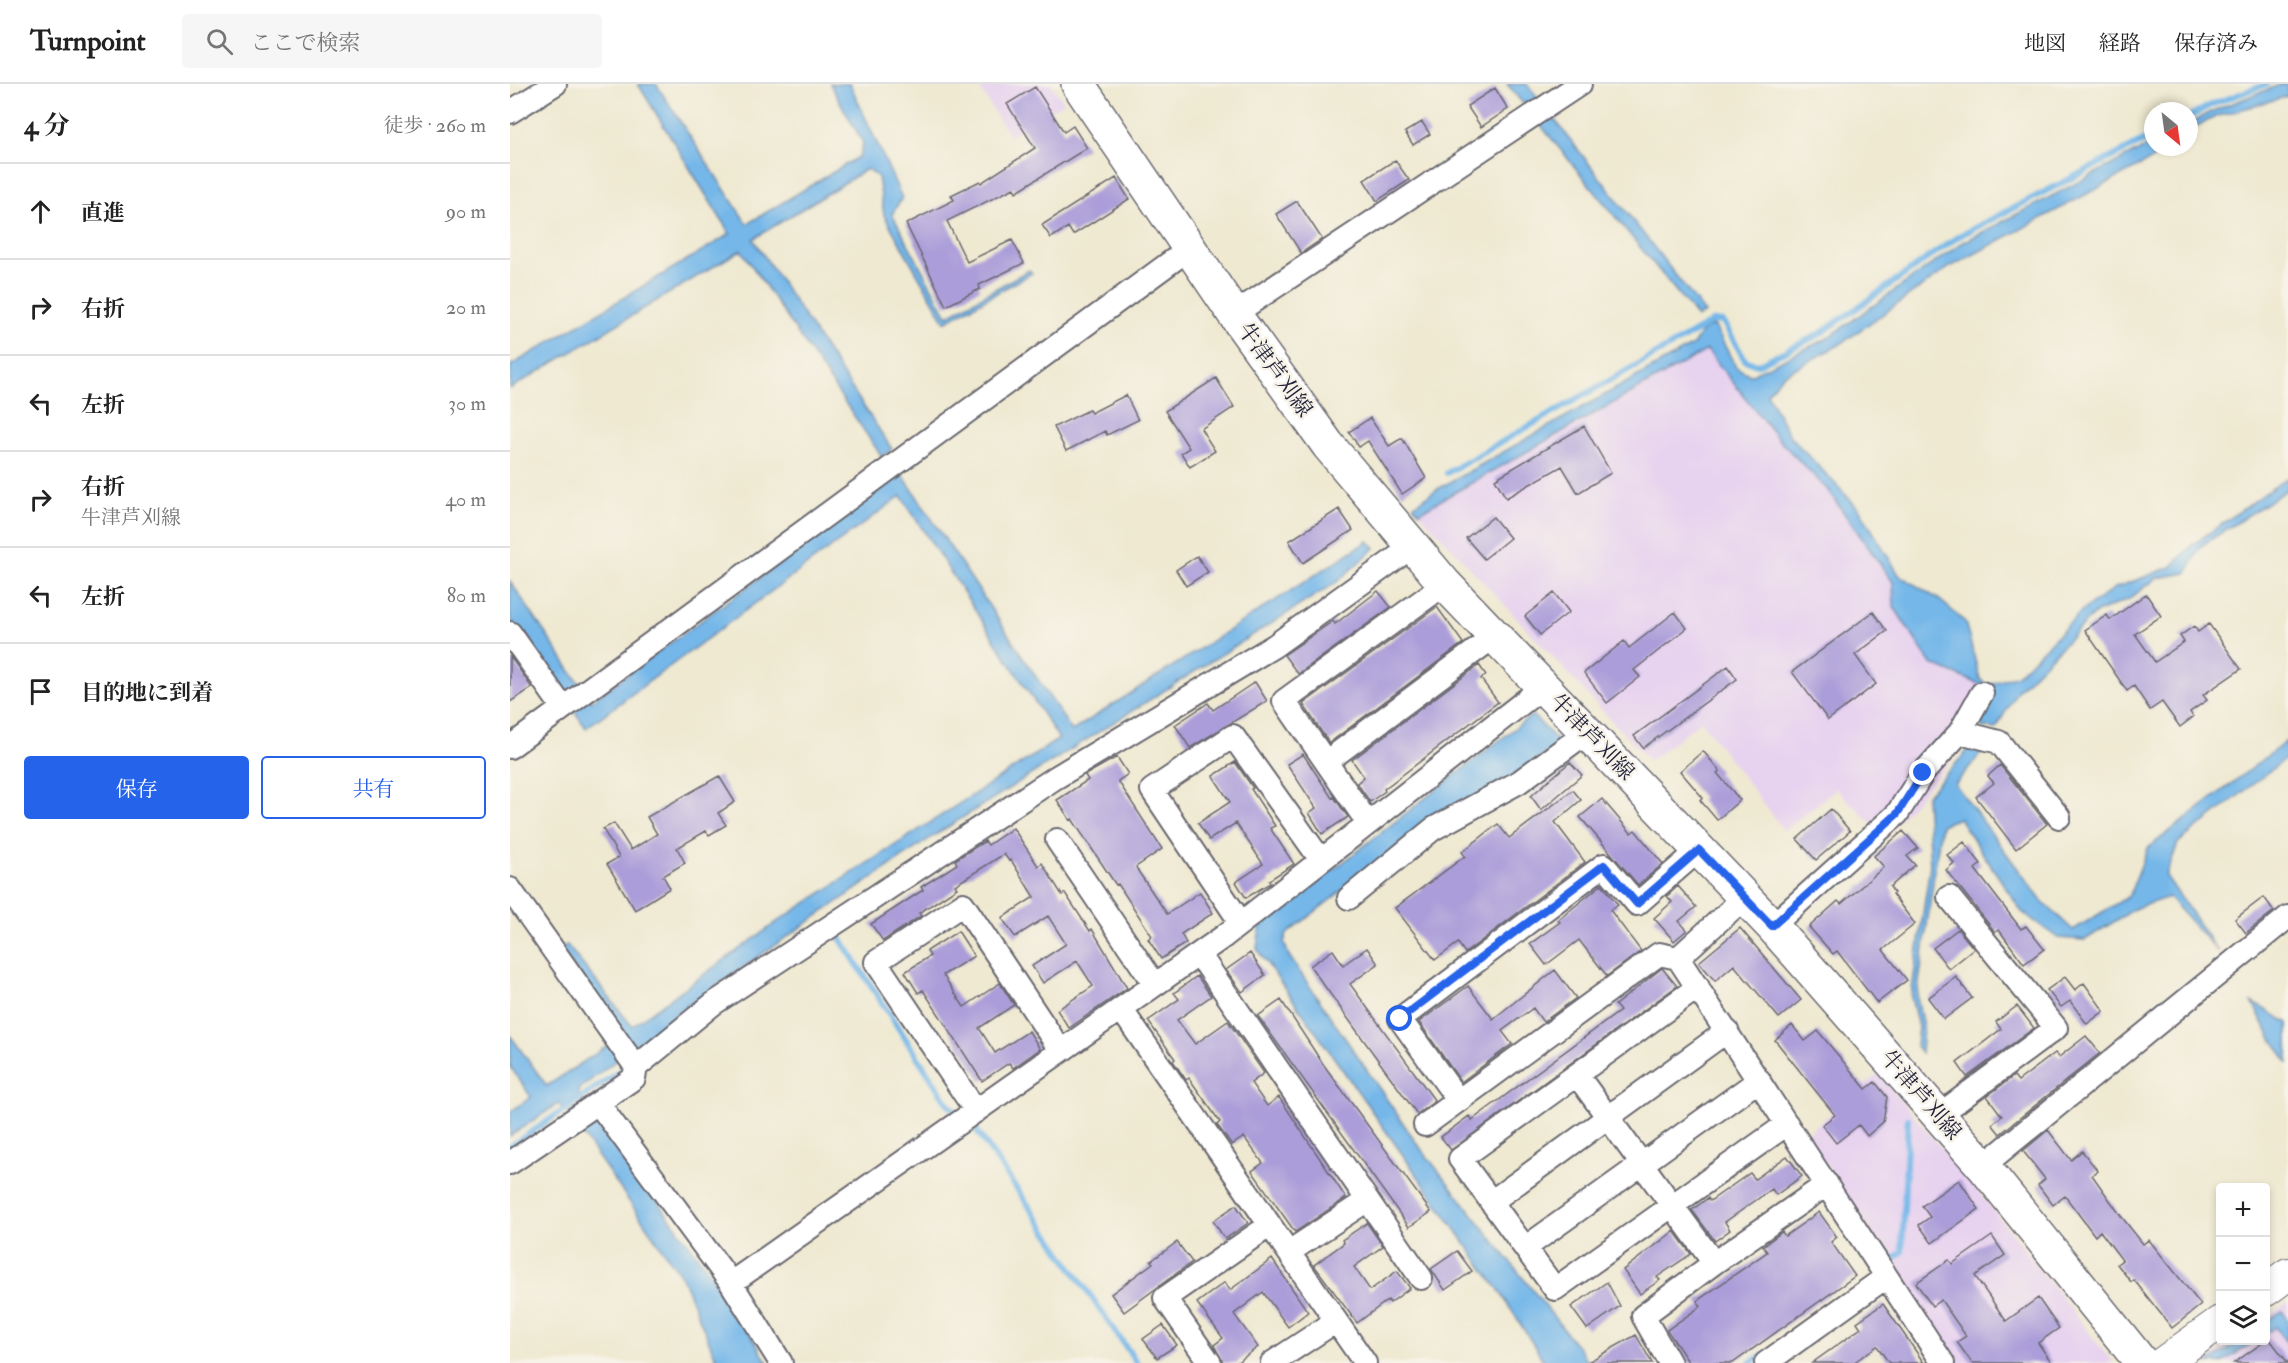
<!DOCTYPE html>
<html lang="ja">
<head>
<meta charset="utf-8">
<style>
  body { margin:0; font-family:"IM FELL Double Pica","Noto Serif JP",serif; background:#f6f6f6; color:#222 }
  .controls { position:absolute; right:18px; bottom:18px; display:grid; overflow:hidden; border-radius:6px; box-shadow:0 3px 9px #0003 }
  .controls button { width:54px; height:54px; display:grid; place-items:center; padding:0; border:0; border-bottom:2px solid #e0e0e0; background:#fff; color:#222; font:30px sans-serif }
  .compass { position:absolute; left:1634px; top:18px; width:54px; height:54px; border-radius:50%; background:#fff; box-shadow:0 3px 9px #0003; rotate:151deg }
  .stop { position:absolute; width:18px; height:18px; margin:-14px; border:4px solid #2563eb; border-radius:50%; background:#fff }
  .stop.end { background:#2563eb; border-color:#fff; box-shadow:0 2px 6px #0008 }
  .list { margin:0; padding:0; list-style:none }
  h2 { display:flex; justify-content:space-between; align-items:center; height:78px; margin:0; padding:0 24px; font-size:26px }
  h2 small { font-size:20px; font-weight:400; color:#767676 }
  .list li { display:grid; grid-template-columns:39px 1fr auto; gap:18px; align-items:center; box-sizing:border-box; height:96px; padding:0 24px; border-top:2px solid #e0e0e0 }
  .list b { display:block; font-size:22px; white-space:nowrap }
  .list p { margin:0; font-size:20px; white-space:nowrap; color:#767676 }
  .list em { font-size:20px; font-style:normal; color:#767676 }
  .actions { display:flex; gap:12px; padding:18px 24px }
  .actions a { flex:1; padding:14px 0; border:2px solid #2563eb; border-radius:6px; text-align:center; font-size:21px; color:#2563eb }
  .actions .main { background:#2563eb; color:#fff }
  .icon { flex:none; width:33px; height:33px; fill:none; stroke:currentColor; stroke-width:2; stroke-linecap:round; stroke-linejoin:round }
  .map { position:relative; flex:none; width:1778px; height:1279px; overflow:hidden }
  header { display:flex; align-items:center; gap:36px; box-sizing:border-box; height:84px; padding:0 30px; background:#fff; border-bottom:2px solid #e0e0e0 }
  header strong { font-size:28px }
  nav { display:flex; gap:33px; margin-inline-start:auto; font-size:21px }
  .search { width:420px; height:54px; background:#f6f6f6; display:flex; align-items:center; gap:15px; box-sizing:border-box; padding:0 21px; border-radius:6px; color:#767676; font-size:22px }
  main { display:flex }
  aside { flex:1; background:#fff }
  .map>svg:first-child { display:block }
</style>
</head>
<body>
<header>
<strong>Turnpoint</strong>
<div class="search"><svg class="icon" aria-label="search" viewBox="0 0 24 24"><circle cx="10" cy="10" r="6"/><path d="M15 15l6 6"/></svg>ここで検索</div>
<nav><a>地図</a><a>経路</a><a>保存済み</a></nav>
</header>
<main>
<aside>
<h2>4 分<small>徒歩 · 260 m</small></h2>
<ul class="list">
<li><svg class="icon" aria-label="ahead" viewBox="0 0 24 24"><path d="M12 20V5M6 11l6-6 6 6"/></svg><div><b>直進</b></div><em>90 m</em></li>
<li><svg class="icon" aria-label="right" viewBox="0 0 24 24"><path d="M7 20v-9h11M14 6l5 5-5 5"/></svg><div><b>右折</b></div><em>20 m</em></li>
<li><svg class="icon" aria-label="left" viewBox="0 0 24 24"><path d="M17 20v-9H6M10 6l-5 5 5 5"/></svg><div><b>左折</b></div><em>30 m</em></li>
<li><svg class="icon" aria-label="right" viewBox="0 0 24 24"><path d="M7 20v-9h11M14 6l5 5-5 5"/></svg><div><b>右折</b><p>牛津芦刈線</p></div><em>40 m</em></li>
<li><svg class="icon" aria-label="left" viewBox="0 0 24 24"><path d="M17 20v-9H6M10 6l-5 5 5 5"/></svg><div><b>左折</b></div><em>80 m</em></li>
<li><svg class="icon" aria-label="arrive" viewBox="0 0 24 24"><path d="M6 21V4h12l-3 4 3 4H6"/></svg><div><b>目的地に到着</b></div></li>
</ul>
<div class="actions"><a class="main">保存</a><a>共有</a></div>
</aside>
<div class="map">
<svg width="1778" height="1279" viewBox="0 0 1778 1279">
  <rect width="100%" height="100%" fill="#f7f3e8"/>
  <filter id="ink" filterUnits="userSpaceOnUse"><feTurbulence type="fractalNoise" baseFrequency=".0167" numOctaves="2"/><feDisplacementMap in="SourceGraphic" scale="12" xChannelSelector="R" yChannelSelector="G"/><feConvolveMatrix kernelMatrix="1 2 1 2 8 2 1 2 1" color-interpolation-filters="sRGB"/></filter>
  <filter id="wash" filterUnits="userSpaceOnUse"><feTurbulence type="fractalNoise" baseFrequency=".008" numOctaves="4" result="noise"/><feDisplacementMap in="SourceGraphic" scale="24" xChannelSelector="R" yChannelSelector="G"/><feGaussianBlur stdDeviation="1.35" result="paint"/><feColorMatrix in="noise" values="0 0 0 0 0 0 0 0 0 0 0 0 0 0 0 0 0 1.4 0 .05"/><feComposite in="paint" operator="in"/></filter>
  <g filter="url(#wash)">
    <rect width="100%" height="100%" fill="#efe9d1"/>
    <!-- built -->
    <path fill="#e7d2ef" d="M 467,0 L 541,0 L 554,18 L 499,52 Z
      M 1201,258 L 1477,605 L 1458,657 L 1375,752 L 1326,705 L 1274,747 L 1191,637 L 1139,677 L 903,422 Z
      M 1368,990 L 1462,1099 L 1603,1279 L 1449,1279 L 1296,1050 Z
      M 1778,1218 L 1778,1279 L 1691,1279 L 1723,1257 L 1756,1256 L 1756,1234 Z"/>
    <!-- water -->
    <path fill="#74b7e9" stroke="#4b6c92" stroke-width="1.5" d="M 128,0 L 146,0 L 237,140 L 350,72 L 353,59 L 320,0 L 340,0 L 392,114 L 382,130 L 437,232 L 519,186 L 522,189 L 435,238 L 374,131 L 368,93 L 357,85 L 243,155 L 382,365 L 372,373 L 231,166 L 0,305 L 0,282 L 220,150 Z
      M 997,0 L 1017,0 L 1195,229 L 1187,233 Z
      M 1772,0 L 1778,0 L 1778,12 L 1705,33 L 1679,46 L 1679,40 L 1705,26 Z
      M 1643,59 L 1643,63 L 1652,63 L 1643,75 L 1440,183 L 1329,261 L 1273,291 L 1257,309 L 1280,352 L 1350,426 L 1389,491 L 1430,516 L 1455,538 L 1470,595 L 1478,601 L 1507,591 L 1573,526 L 1605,504 L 1661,483 L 1682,461 L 1778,393 L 1778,405 L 1691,462 L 1677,489 L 1647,494 L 1619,515 L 1584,530 L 1507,607 L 1486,645 L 1471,643 L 1478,609 L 1469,600 L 1421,580 L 1384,523 L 1383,498 L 1317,405 L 1270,357 L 1197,266 L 910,428 L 903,422 L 926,406 L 1183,261 L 1192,247 L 1204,241 L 1226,283 L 1240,291 L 1316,255 L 1452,159 Z
      M 392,390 L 562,647 L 858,457 L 865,464 L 827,498 L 425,751 L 174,924 L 68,1006 L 70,1012 L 53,1024 L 48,1020 L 0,1052 L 0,1028 L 21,1013 L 0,982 L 0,951 L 37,1002 L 114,951 L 50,864 L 57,861 L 122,942 L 271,835 L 549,655 L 391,412 L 76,644 L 0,534 L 0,497 L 81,617 Z
      M 1022,631 L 1050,659 L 1006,691 L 919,738 L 777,850 L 774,858 L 779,872 L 908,1061 L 1070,1266 L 1078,1279 L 1035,1279 L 992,1211 L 747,865 L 750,843 Z
      M 1778,656 L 1778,673 L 1668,759 L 1656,792 L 1708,868 L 1659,813 L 1626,824 L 1575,856 L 1548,854 L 1512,828 L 1449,734 L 1431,741 L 1407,913 L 1413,943 L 1411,969 L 1406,962 L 1408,943 L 1401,913 L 1420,781 L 1416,712 L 1461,663 L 1474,666 L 1445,700 L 1531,816 L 1563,846 L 1619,812 L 1638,764 Z
      M 1742,918 L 1778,939 L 1778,979 L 1761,953 Z
      M 75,1018 L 219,1215 L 258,1279 L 208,1279 L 172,1193 L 58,1030 Z
      M 1772,1227 L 1778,1235 L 1778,1260 L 1765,1243 L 1756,1249 L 1756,1238 Z
      M 1730,1257 L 1745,1257 L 1712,1279 L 1698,1279 Z"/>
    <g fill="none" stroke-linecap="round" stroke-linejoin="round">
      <!-- stream -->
      <path stroke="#74b7e9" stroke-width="6" d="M 1679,33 L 1703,20 L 1757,0
        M 937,389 L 1204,237 L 1213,238 L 1235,276 L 1247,281 L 1310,250 L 1449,152 L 1643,52
        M 324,845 L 440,1023 L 451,1032
        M 458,1039 L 467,1047 L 627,1279
        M 0,1063 L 120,980
        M 1374,1182 L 1392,1168 L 1398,1035
        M 1240,1279 L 1252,1271"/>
    </g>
    <g id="blocks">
      <!-- building -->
      <path fill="#ab9dd9" d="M 525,3 L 554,48 L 563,42 L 577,64 L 506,108 L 504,104 L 437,137 L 457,178 L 502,156 L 514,179 L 469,201 L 470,205 L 436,222 L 396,140 L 444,116 L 441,111 L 470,97 L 471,99 L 525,64 L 497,20 Z
        M 985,4 L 998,25 L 971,43 L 957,22 Z
        M 912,38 L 920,50 L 903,61 L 895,48 Z
        M 885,76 L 899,96 L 867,117 L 854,96 Z
        M 606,94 L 619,115 L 563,151 L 558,143 L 541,154 L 532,141 Z
        M 787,117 L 812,155 L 791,169 L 766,130 Z
        M 706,294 L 724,323 L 691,345 L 705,367 L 680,383 L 671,369 L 679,364 L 655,327 Z
        M 616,311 L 628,336 L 597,351 L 595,347 L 556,367 L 544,343 L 579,326 L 581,329 Z
        M 860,334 L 879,362 L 892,354 L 916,394 L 892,410 L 858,357 L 849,363 L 839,348 Z
        M 1074,342 L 1101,389 L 1068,409 L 1052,382 L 996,414 L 985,395 Z
        M 829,425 L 843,446 L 793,479 L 779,457 Z
        M 983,433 L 1000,454 L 974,475 L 956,454 Z
        M 687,472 L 698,488 L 676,502 L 666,486 Z
        M 868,507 L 881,523 L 788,590 L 774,571 L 823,537 L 825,540 Z
        M 1044,509 L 1059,528 L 1030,551 L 1015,532 Z
        M 1636,510 L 1651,532 L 1625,550 L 1645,578 L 1674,558 L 1670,552 L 1684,542 L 1688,548 L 1699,540 L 1731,585 L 1693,611 L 1697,616 L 1680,628 L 1683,633 L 1670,643 L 1652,618 L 1640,626 L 1624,602 L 1617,607 L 1575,546 L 1597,531 L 1600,536 Z
        M 927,523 L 953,559 L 819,659 L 793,620 Z
        M 1165,528 L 1177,544 L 1124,586 L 1130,593 L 1097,619 L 1074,589 L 1114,557 L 1119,564 Z
        M 1363,528 L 1377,547 L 1345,571 L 1366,600 L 1318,636 L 1282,588 Z
        M 0,572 L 22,604 L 0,618 Z
        M 969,581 L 976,591 L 971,595 L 988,618 L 874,705 L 875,707 L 860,718 L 847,699 L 854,693 L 842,676 Z
        M 1218,582 L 1227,595 L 1133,664 L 1124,652 Z
        M 745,598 L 757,617 L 680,664 L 665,641 L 698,619 L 703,626 Z
        M 1193,667 L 1210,687 L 1207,689 L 1230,716 L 1207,736 L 1190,716 L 1193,714 L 1170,687 Z
        M 793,670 L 822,714 L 824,713 L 838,733 L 812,750 L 799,729 L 806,724 L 777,680 Z
        M 607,673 L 618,690 L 608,697 L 652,765 L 626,783 L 628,787 L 657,830 L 690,808 L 703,829 L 671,850 L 676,859 L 651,875 L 638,855 L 642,852 L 608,800 L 606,801 L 562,735 L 560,736 L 547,716 L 578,696 L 575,691 Z
        M 725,678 L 743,704 L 741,705 L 765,742 L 760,744 L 784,780 L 759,796 L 760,799 L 736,814 L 726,798 L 753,780 L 726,739 L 699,756 L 688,739 L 720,718 L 703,692 Z
        M 1060,678 L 1072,691 L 1031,726 L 1021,712 Z
        M 1490,681 L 1537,740 L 1506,765 L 1466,713 L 1484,699 L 1478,692 Z
        M 209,692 L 225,718 L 208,729 L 216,741 L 199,751 L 196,747 L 167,764 L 175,779 L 153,792 L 160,804 L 125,826 L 97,780 L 109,773 L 93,745 L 104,739 L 121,766 L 147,750 L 137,733 Z
        M 1063,706 L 1071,716 L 1045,738 L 1075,778 L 955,869 L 948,859 L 925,876 L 885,824 L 955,772 L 952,768 L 988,740 L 999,754 Z
        M 1092,715 L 1121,749 L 1125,746 L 1153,780 L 1128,801 L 1070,733 Z
        M 1321,725 L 1340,747 L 1306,776 L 1287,755 Z
        M 503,744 L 528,782 L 532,779 L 552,811 L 555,809 L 580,847 L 582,845 L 617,904 L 559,944 L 547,926 L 583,902 L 567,877 L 533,899 L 522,882 L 556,860 L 538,832 L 505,853 L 492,834 L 524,813 L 501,776 L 499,777 L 494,770 L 445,801 L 447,804 L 409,829 L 411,832 L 373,857 L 361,840 L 413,806 L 411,803 L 447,780 L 445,776 L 475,757 L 478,761 Z
        M 1393,747 L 1408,764 L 1397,772 L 1405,781 L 1380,803 L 1384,809 L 1382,810 L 1405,840 L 1373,866 L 1397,896 L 1367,919 L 1327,867 L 1323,870 L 1299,843 L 1328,817 L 1331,820 L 1374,783 L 1364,772 Z
        M 1454,758 L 1471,780 L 1465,785 L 1511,845 L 1516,842 L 1534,865 L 1514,880 L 1489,846 L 1485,848 L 1436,786 L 1444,779 L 1437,771 Z
        M 1092,800 L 1108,821 L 1100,826 L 1131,867 L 1097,892 L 1069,856 L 1036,881 L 1020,860 L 1050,838 L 1048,836 Z
        M 1168,802 L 1186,823 L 1169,837 L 1177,846 L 1164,857 L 1144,834 L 1162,818 L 1157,812 Z
        M 1754,813 L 1764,827 L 1736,849 L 1725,835 Z
        M 1230,844 L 1291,916 L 1269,934 L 1224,881 L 1205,897 L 1189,878 Z
        M 1448,845 L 1464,865 L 1439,885 L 1423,864 Z
        M 448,847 L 464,872 L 433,891 L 454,923 L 490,899 L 504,921 L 469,944 L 485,969 L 519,947 L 530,965 L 503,984 L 499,979 L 472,997 L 413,906 L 408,909 L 395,888 L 420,872 L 417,867 Z
        M 857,864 L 868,880 L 840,900 L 925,1017 L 907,1030 L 800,882 L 823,866 L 833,881 Z
        M 740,869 L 755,891 L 732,908 L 716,886 Z
        M 1152,884 L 1167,902 L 941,1066 L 931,1053 L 959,1032 L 962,1036 L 1110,927 L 1105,921 Z
        M 1045,886 L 1066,914 L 1033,938 L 1023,924 L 992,947 L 1002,960 L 951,998 L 909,938 L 958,902 L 983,935 Z
        M 687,892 L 701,912 L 667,936 L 685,960 L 718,937 L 754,989 L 741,999 L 757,1022 L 769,1013 L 836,1114 L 785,1148 L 742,1087 L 753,1079 L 734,1053 L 722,1061 L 707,1041 L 710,1038 L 679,994 L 676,996 L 663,977 L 665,975 L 638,937 L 669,915 L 664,909 Z
        M 1446,893 L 1462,914 L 1434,935 L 1418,914 Z
        M 1555,893 L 1565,906 L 1574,899 L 1594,927 L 1577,940 L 1560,917 L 1551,923 L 1537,906 Z
        M 771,916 L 813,980 L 921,1128 L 899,1143 L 748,932 Z
        M 1507,922 L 1524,944 L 1457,993 L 1447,979 L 1491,945 L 1486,938 Z
        M 1282,941 L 1295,957 L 1308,947 L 1356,1005 L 1365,998 L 1377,1013 L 1373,1038 L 1357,1052 L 1349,1041 L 1326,1059 L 1312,1041 L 1325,1031 L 1265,956 Z
        M 1576,952 L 1590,969 L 1490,1050 L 1482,1040 L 1492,1032 L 1477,1012 L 1504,992 L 1508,997 L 1545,969 L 1549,973 Z
        M 1538,1046 L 1561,1076 L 1572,1067 L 1588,1087 L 1582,1091 L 1611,1132 L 1633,1160 L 1639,1156 L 1691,1221 L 1662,1244 L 1624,1196 L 1621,1198 L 1607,1180 L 1612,1176 L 1590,1147 L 1585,1152 L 1555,1112 L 1543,1121 L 1528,1101 L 1535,1095 L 1513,1067 Z
        M 1277,1072 L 1292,1092 L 1266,1111 L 1262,1105 L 1215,1138 L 1220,1146 L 1205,1157 L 1182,1126 L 1198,1114 L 1200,1117 L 1240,1089 L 1245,1095 Z
        M 1449,1096 L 1469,1125 L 1422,1159 L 1409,1141 L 1420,1133 L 1412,1122 Z
        M 726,1121 L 738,1139 L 715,1155 L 703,1137 Z
        M 1309,1128 L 1327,1153 L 1321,1158 L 1345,1192 L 1223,1279 L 1179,1279 L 1157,1246 L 1191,1222 L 1187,1217 L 1257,1168 L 1253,1162 L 1272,1148 L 1275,1152 Z
        M 857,1139 L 873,1162 L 844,1183 L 860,1206 L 887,1187 L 900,1204 L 880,1219 L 878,1216 L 847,1239 L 804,1181 L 834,1159 L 832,1156 Z
        M 1164,1147 L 1181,1170 L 1147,1193 L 1150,1196 L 1130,1210 L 1113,1186 Z
        M 1482,1152 L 1495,1171 L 1465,1192 L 1496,1237 L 1528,1214 L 1549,1244 L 1528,1259 L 1542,1279 L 1462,1279 L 1447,1258 L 1456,1252 L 1431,1216 L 1422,1222 L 1406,1199 L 1439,1176 L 1442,1180 Z
        M 667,1158 L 682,1178 L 614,1228 L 601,1210 L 643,1179 L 641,1177 Z
        M 947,1167 L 962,1187 L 935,1206 L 921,1185 Z
        M 762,1175 L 798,1228 L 778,1243 L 753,1208 L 724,1230 L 748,1263 L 726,1279 L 713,1279 L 704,1261 L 713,1254 L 687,1219 L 715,1198 L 720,1206 Z
        M 1097,1198 L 1110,1222 L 1077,1245 L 1061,1223 Z
        M 1373,1220 L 1414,1279 L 1379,1279 L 1367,1262 L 1343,1279 L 1302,1279 L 1351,1244 L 1347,1238 Z
        M 653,1241 L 667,1261 L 647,1274 L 633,1255 Z
        M 1126,1251 L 1142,1279 L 1076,1279 Z
        M 1758,1253 L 1778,1279 L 1724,1279 L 1755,1257 Z"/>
    </g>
  </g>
  <g filter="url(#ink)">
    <use href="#blocks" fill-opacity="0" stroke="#6a6870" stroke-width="1.5"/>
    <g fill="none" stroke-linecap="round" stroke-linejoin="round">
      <defs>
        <path id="street" d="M 0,28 L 45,0
          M 724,230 L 1070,0
          M 0,549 L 53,624
          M 1450,648 L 1489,658 L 1549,733
          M 0,663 L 680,164
          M 816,678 L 985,552
          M 858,739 L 774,617 L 935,500
          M 547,756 L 645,901
          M 0,805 L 126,983
          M 839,814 L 923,745 L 1009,698 L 1077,648
          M 731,839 L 642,706 L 723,652 L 811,776
          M 1262,842 L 1387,730 L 1413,689 L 1450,648 L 1472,609
          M 689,870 L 911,1194
          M 1168,874 L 1433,1279
          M 1188,903 L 950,1075 L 1045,1205 L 1277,1040
          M 611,925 L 855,1279
          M 1067,991 L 1204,1179
          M 948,1016 L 890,935 L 1094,781 L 1127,820 L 1189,766
          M 466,1027 L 366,878 L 453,820 L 551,967
          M 1429,1031 L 1546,944 L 1439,813
          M 915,1041 L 1149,870 L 1168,874 L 1235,813
          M 0,1079 L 88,1019
          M 1473,1082 L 1778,833
          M 981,1118 L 1217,947
          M 1015,1164 L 1249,996
          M 779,1168 L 856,1117
          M 221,1199 L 713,853 L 1034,602
          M 271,1279 L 221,1199 L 88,1019 L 124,994 L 126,983 L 203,920 L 545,694 L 764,562 L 903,462
          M 700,1279 L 655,1214 L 760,1141
          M 762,1279 L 826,1237
          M 1160,1279 L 1133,1232 L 1204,1179 L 1317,1100
          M 1256,1279 L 1376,1193"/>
        <path id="secondary" d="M 1756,1206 L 1778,1190
          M 1653,1279 L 1710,1238"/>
        <path id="primary" d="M 568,0 L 724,230 L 818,361 L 935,500 L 1262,842 L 1473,1082 L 1632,1279"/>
      </defs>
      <!-- street casing -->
      <use href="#street" stroke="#6a6870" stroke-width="26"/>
      <!-- secondary casing -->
      <use href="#secondary" stroke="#6a6870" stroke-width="34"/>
      <!-- primary casing -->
      <use href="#primary" stroke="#6a6870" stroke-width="36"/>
      <!-- street -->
      <use href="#street" stroke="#fff" stroke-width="22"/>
      <!-- secondary -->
      <use href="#secondary" stroke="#fff" stroke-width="32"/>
      <!-- primary -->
      <use href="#primary" stroke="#fff" stroke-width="33"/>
    </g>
  </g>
  <g fill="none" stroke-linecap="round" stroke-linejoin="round" filter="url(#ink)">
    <!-- route -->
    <path stroke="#2563eb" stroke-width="8" d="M 890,935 L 1094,781 L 1127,820 L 1189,766 L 1262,842 L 1387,730 L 1413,689"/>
  </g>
  <g text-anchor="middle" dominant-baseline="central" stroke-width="5" stroke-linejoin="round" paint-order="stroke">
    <!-- street labels -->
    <g font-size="22" fill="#22223b" stroke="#f7f3e8">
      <text transform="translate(765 286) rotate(54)">牛津芦刈線</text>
      <text transform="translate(1082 653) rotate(46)">牛津芦刈線</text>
      <text transform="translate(1411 1011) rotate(49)">牛津芦刈線</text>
    </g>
  </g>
</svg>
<div class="controls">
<button>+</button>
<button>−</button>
<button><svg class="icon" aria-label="layers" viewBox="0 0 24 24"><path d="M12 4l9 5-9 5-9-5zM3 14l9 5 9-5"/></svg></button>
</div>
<svg class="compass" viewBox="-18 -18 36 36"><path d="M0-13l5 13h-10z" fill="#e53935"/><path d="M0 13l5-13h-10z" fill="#767676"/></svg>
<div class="stop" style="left:890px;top:935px"></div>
<div class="stop end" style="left:1413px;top:689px"></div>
</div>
</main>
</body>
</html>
